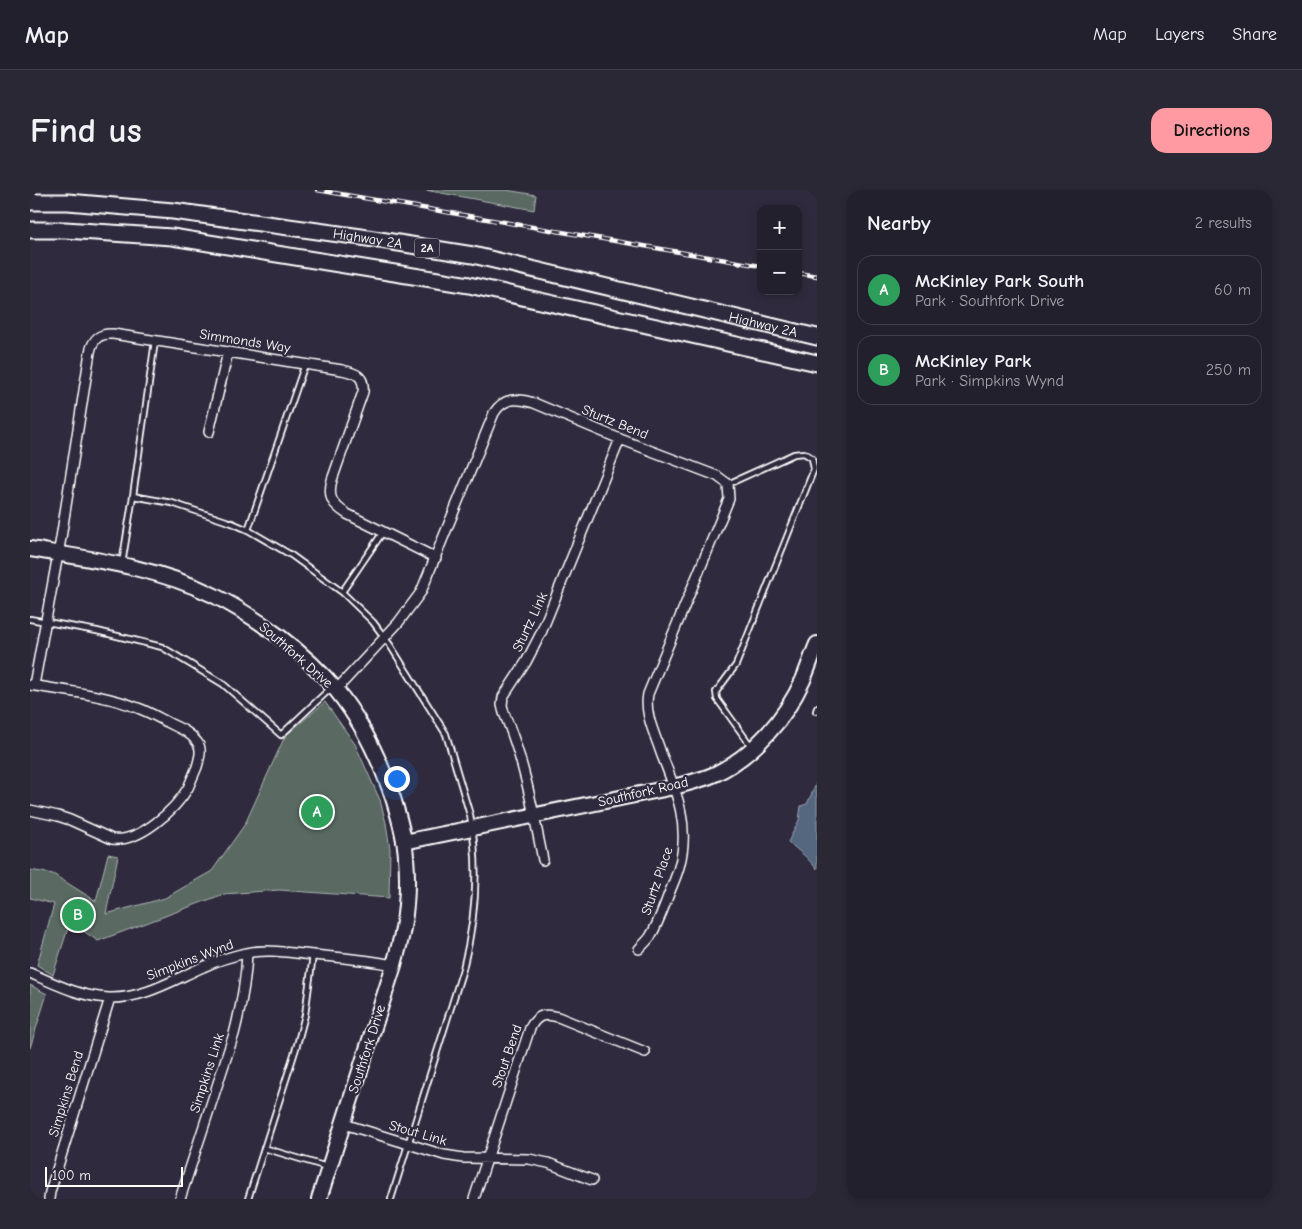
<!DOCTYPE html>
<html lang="en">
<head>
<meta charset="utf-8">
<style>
  body { margin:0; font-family:"Comic Neue",sans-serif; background:#2b2836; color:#f1f3f6 }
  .controls { position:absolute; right:15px; top:15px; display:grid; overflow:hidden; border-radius:10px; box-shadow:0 2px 8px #0003 }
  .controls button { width:45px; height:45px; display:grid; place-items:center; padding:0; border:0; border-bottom:1px solid #403e4a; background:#23202e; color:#f1f3f6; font:25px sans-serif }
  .scale { position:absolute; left:15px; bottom:12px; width:138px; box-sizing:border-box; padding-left:5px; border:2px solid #fff; border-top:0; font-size:14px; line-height:18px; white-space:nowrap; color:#fff; -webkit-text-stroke:4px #2f2a3d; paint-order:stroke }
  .you { position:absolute; left:366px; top:588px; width:18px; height:18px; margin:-12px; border:4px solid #fff; border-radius:50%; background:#1a73e8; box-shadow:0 0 0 8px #1a73e833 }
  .badge { display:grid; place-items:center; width:32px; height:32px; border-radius:50%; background:#ff9aa2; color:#fff; font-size:16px; font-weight:700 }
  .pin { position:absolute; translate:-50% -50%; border:2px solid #fff; box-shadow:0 1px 5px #0006 }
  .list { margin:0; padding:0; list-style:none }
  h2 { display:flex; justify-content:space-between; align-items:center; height:65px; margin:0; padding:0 20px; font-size:21px }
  h2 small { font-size:16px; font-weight:400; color:#a3a3aa }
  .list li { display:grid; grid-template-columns:32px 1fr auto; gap:15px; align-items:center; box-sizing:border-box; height:70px; margin:0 10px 10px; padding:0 10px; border:1px solid #403e4a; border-radius:15px }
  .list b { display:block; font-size:19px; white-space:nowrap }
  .list p { margin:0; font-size:16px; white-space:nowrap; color:#a3a3aa }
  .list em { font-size:16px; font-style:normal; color:#a3a3aa }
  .map { position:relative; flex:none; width:787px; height:1009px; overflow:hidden; border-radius:15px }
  header { display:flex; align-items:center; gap:30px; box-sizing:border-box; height:70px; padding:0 25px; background:#23202e; border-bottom:1px solid #403e4a }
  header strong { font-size:24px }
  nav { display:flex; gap:28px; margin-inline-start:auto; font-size:18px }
  .intro { display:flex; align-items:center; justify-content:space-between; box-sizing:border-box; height:120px; padding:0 30px }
  h1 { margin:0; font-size:35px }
  .button { padding:12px 22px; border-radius:15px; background:#ff9aa2; color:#111; font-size:18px; font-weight:700 }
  main { display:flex; gap:30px; padding:0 30px }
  aside { flex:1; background:#23202e; border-radius:15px; box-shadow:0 2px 8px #0003 }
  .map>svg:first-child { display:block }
</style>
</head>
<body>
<header>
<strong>Map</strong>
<nav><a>Map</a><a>Layers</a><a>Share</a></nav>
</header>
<div class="intro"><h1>Find us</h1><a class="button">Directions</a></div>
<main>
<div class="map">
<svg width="787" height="1009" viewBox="0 0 787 1009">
  <rect width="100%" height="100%" fill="#2f2a3d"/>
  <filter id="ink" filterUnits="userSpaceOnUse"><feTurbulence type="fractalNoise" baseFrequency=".02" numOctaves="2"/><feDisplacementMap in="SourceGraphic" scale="10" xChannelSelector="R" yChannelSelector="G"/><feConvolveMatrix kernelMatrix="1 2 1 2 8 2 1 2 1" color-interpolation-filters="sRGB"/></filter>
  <g filter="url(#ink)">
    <!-- green -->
    <path fill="#5a6b63" stroke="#acb5b1" d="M 395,0 L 476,0 L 506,5 L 504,20 Z
      M 295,512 L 325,554 L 350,610 L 356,633 L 360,659 L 359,708 L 249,700 L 194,704 L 68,751 L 40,732 L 23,785 L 7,775 L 24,714 L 0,708 L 0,680 L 23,684 L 66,711 L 78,664 L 88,666 L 76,724 L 135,708 L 182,681 L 215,634 L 255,546 Z
      M 0,795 L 17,804 L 0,858 Z"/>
    <!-- water -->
    <path fill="#54667f" stroke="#98a3b2" d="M 787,592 L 787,679 L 775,666 L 758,652 L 769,630 L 771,616 L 777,614 Z"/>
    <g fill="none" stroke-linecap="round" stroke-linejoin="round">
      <defs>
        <path id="lane" d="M 698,294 L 764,264 L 774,263 L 782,268 L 784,279 L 706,475 L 686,502 L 687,509 L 721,556
          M 103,306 L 125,151
          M 218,340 L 275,174
          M 92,374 L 103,306 L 142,313 L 202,333 L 218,340 L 261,365 L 312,402 L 343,432 L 360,455 L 416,544 L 440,625 C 450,677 446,728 433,779 L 361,1009
          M 312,402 L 353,342
          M 0,429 L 67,441 L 132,457 L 193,494 L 251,545 L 302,497
          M 786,521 L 787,518
          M 234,958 L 297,977
          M 218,1009 L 267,855 L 275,825 L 283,765"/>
        <path id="street" d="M 179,242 L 198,162
          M 4,495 L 31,348 L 60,162 C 63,149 69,143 83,144 L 312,180 C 326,183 335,186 333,202 L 302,290 C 297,308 303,315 317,324 L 406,368
          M 306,500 L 368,433 L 391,402 L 464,223 C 474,207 487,208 504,213 L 590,249 L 687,286 L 698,294 L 699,309 L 618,504 C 614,524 625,544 631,563 C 646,601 661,635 649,677 C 646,688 641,698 637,709 C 632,722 627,736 620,747 C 617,751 613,755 609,759
          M 0,620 L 28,626 L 40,630 L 82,649 C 109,653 145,620 158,598 C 161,591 164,584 167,577 C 169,569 173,559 167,552 C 160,542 149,538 139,533 C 129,528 119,522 108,518 C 76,505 35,501 0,495
          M 513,670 C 503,620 494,570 474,523 L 472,515 L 473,507 L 496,472 L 511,443 L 590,249
          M 0,783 C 25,794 51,807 79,808 C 113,809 143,790 173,777 C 186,771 202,766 216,763 C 235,759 255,762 273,764 C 304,767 335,769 364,775
          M 314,934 L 414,965 L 433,968 L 499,969 L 518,973 L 562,990
          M 19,1009 L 20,1002 L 80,808
          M 150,1009 L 204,844 C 211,817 216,791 217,763
          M 444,1009 L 500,838 C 507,825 514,823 528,827 L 615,862"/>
        <path id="secondary" d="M 0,359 C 61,369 126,377 183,405 C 227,427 276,463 307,501 C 332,532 350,570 363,608 C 369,627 375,647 376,667 C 378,690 377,715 373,738 C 371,751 367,763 364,775 L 289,1009
          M 374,652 L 644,597 C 658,593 672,590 685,584 C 724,565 755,529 773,490 C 778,478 782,466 787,454"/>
        <g id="primary">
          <path id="s1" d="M 0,12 L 38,12 L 143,21 L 331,47 L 443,65 L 787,147"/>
          <path d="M 0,40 L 35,40 L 142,47 L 439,95 L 787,173"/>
        </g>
      </defs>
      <!-- lane casing -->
      <use href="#lane" stroke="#fff" stroke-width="8"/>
      <!-- street casing -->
      <use href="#street" stroke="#fff" stroke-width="12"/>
      <!-- secondary casing -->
      <use href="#secondary" stroke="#fff" stroke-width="18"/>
      <!-- primary casing -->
      <use href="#primary" stroke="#fff" stroke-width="19"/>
      <!-- lane -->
      <use href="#lane" stroke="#2f2a3d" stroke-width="4.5"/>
      <!-- street -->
      <use href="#street" stroke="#2f2a3d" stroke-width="9"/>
      <!-- secondary -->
      <use href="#secondary" stroke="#2f2a3d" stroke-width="14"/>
      <!-- primary -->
      <use href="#primary" stroke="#2f2a3d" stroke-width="15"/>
      <defs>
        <path id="rail" d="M 287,0 L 731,76
          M 768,83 L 787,86"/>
      </defs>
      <!-- rail casing -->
      <use href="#rail" stroke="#fff" stroke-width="4.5"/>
      <!-- rail -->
      <use href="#rail" stroke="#2f2a3d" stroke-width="2.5" stroke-dasharray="8" stroke-linecap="butt"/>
    </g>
  </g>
  <g text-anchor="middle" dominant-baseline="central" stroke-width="4.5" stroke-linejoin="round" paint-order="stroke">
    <!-- shield labels -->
    <rect fill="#2f2a3d" stroke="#c1bfc5" stroke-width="1" x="384.5" y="48.5" width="25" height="19" rx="4"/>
    <g font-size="12" font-weight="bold" fill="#fff">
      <text x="397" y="58">2A</text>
    </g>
    <!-- street labels -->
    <g font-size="14" fill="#fff" stroke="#2f2a3d">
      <text stroke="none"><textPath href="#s1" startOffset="340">Highway 2A</textPath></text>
      <text stroke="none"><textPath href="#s1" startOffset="745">Highway 2A</textPath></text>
      <text transform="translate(215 151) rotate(9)">Simmonds Way</text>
      <text transform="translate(585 232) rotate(22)">Sturtz Bend</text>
      <text transform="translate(500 432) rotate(-65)">Sturtz Link</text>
      <text transform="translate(266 465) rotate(41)">Southfork Drive</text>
      <text transform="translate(613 602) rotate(-13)">Southfork Road</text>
      <text transform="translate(627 691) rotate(-71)">Sturtz Place</text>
      <text transform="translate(160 770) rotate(-21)">Simpkins Wynd</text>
      <text transform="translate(337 859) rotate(-72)">Southfork Drive</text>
      <text transform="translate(477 866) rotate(-71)">Stout Bend</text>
      <text transform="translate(177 883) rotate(-72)">Simpkins Link</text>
      <text transform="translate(36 904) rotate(-73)">Simpkins Bend</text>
      <text transform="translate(388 943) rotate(16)">Stout Link</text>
    </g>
  </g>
</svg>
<div class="controls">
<button>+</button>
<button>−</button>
</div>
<div class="scale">100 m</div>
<div class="you"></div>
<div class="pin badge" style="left:287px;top:622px;background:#2e9e5b">A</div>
<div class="pin badge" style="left:48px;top:725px;background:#2e9e5b">B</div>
</div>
<aside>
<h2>Nearby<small>2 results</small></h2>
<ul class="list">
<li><span class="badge" style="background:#2e9e5b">A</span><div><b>McKinley Park South</b><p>Park · Southfork Drive</p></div><em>60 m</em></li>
<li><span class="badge" style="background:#2e9e5b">B</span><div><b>McKinley Park</b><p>Park · Simpkins Wynd</p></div><em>250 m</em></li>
</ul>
</aside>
</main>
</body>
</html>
